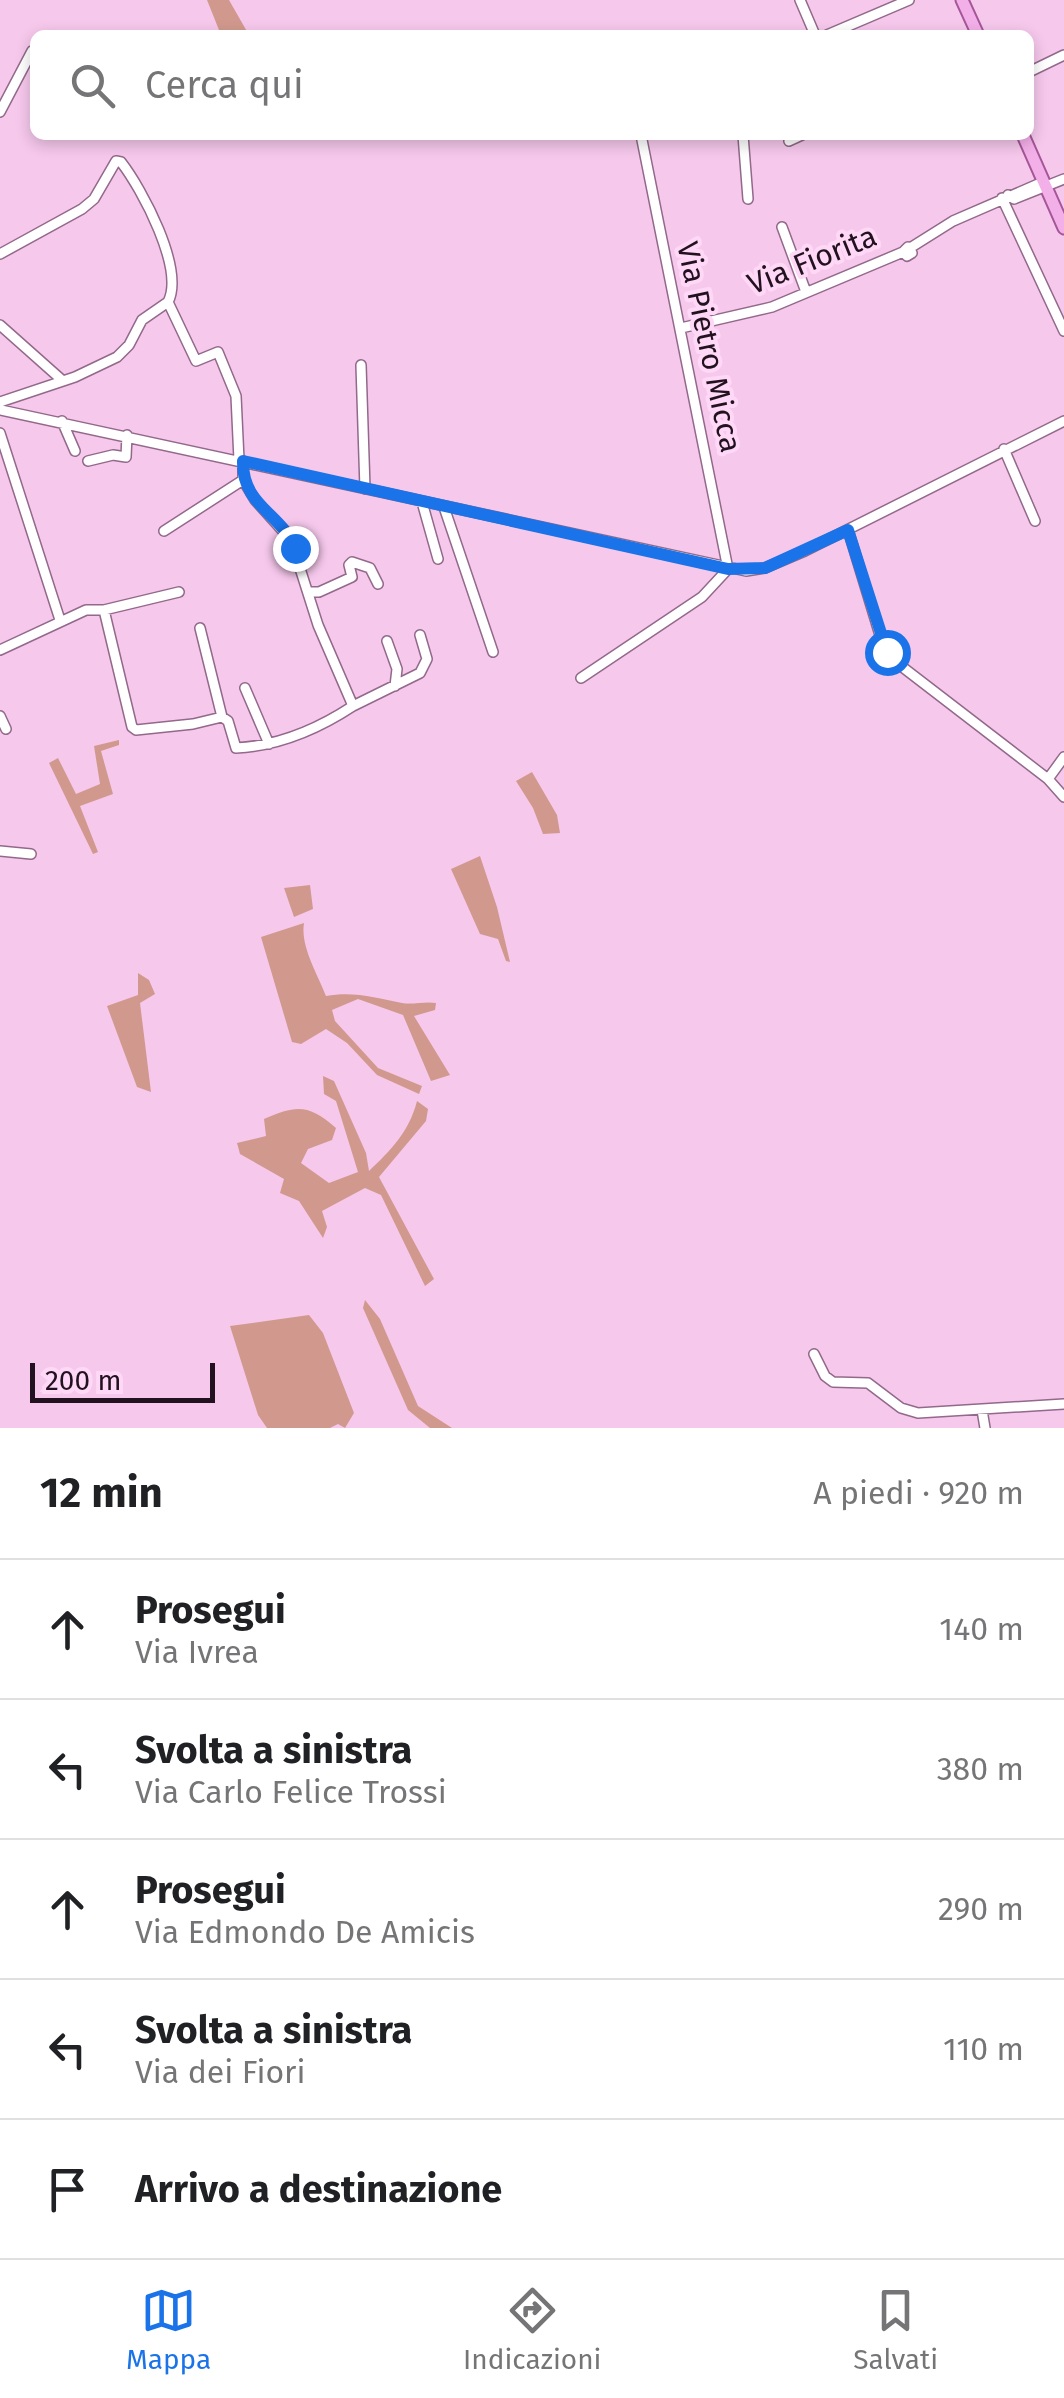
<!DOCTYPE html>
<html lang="it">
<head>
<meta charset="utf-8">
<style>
  body { margin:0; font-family:"Fira Sans",sans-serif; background:#f6f6f6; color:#202124 }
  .scale { position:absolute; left:30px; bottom:25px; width:185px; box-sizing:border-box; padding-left:10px; border:5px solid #22121f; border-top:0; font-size:28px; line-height:35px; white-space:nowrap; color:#22121f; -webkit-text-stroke:8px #fed8f6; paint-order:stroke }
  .stop { position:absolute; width:30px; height:30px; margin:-22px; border:8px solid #1a73e8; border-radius:50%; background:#fff }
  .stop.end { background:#1a73e8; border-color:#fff; box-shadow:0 2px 10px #0008 }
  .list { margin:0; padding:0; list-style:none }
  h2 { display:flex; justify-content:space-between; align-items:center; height:130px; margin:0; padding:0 40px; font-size:42px }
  h2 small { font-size:32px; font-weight:400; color:#757577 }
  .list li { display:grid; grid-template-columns:65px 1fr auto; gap:30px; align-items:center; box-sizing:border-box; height:140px; padding:0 40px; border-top:2px solid #e0e0e0 }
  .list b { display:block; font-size:38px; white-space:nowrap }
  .list p { margin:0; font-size:32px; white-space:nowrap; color:#757577 }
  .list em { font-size:32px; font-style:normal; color:#757577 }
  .icon { flex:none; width:55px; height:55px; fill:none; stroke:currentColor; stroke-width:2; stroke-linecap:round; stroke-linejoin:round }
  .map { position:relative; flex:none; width:1064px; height:1428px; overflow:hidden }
  .search { position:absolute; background:#fff; box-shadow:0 5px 15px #0003; left:30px; right:30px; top:30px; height:110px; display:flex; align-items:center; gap:25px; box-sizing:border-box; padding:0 35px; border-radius:15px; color:#757577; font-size:38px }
  .sheet { height:830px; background:#fff }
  nav { display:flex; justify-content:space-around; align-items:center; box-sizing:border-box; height:140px; border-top:2px solid #e0e0e0; background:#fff; font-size:28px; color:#757577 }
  nav a { display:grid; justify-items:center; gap:5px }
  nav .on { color:#1a73e8 }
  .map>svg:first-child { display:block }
</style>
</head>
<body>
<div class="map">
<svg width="1064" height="1428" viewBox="0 0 1064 1428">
  <rect width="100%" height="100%" fill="#f6c8ec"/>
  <!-- green -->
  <path fill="#d1998d" d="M 207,0 L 229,0 L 249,35 L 221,35 Z
    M 119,740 L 119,745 L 101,751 L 113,794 L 80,806 L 98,852 L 93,854 L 49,763 L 58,758 L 76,794 L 100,784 L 94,746 Z
    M 532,772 L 557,815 L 560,833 L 543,834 L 533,808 L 516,781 Z
    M 480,856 L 497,907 L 510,962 L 506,961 L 498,939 L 480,934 L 451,869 Z
    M 310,885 L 313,909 L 294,917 L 284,888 Z
    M 304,923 C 300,946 318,975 326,996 C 354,991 376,998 402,1003 C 413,1005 425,1001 436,1003 L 435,1010 L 414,1016 L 450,1075 L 431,1081 L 403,1015 L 358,999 L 332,1010 L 335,1021 L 378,1068 L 422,1086 L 419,1094 L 377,1075 L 347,1043 L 326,1029 L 301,1044 L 292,1042 L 261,937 Z
    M 138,973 L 149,980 L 155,994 L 140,1003 L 151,1092 L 137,1087 L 107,1006 L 138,995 Z
    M 323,1076 L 334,1081 L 366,1153 L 369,1171 C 391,1150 409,1132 417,1101 L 428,1109 L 426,1121 L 379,1177 L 434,1279 L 425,1286 L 381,1195 L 365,1188 L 322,1211 L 327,1227 L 323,1238 L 299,1201 L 280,1193 L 284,1179 L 240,1154 L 237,1143 L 266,1136 L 264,1119 C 297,1105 308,1104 336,1128 L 332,1140 L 308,1149 L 301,1163 L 329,1183 L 358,1172 L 336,1101 L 324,1094 Z
    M 365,1300 L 380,1319 L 418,1406 L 452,1428 L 430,1428 L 408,1410 L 363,1308 Z
    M 309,1315 L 323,1333 L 354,1413 L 345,1428 L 338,1424 L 330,1428 L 267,1428 L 258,1415 L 230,1326 Z"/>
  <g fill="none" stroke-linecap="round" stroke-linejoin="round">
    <defs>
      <path id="minor" d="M 800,0 L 815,35
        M 827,35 L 909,0
        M 1029,72 L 1064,55
        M 0,112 L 32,51
        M 743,135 L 748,199
        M 789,141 L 802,135
        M 1008,195 L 1014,199 L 1064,179
        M 1002,198 L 1064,331
        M 782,227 L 806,292
        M 908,247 L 912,253 L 907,256 L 903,252 Z
        M 910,248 L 953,221 L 1043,182
        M 0,254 L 82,209 L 94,199 L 116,161 L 121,162 C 142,189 185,269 168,302 L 196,361 L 218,352 L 236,396 L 239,460
        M 0,325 L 63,381
        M 681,328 L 772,307 L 903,252
        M 361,365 L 365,489
        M 0,402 L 75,377 L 117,357 L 129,345 L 142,320 L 168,302
        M 1,410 L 746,571 L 765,568 L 805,551 L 1064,421
        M 62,421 L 75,451
        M 0,433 L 60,620
        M 1004,449 L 1035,521
        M 88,461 L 113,455 L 126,457 L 127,435
        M 422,502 L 438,559
        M 444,507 L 493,652
        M 848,530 L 883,645 L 892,659 L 1048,779 L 1064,797
        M 164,531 L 243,480
        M 310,592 L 319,592 L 352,577 L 349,565 L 352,562 L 370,568 L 378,584
        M 104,610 L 132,727 L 136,730 L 193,724 L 222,717 L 228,721 L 236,748 C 278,746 318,729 353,706 L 318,625 L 291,540 L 255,500 L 243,480 L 243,461
        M 200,628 L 222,717
        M 387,641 L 397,669 L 395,686
        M 0,650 L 86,610 L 104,610 L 179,592
        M 581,678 L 702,597 L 728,569 L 641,135
        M 245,688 L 269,744
        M 353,706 L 420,673 L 427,659 L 420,635
        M 0,716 L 6,729
        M 1048,779 L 1064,757
        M 0,851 L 31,854
        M 814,1354 L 825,1376 L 833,1382 L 868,1383 L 901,1408 L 918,1413 L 1064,1404
        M 982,1410 L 985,1428"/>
      <path id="major" d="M 962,0 L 978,35
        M 1023,135 L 1064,228"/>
    </defs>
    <!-- minor casing -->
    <use href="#minor" stroke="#92698a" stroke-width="12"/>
    <!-- major casing -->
    <use href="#major" stroke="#a55698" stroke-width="15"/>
    <!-- minor -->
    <use href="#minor" stroke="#fff" stroke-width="9"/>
    <!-- major -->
    <use href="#major" stroke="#f3afe8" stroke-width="11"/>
  </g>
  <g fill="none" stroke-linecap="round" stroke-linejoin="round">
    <!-- route -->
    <path stroke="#1a73e8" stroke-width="12" d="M 295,548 C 281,513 242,506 243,461 L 728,569 L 765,568 L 848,530 L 887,652"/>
  </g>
  <g text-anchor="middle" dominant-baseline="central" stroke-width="8" stroke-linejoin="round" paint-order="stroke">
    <!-- street labels -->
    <g font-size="30" fill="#22121f" stroke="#fed8f6">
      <text transform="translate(812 260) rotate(-22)">Via Fiorita</text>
      <text transform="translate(709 347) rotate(78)">Via Pietro Micca</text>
    </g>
  </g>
</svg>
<div class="scale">200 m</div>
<div class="stop" style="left:887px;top:652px"></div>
<div class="stop end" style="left:295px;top:548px"></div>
<div class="search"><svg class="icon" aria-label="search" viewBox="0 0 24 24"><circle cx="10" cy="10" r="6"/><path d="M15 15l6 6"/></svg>Cerca qui</div>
</div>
<section class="sheet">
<h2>12 min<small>A piedi · 920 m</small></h2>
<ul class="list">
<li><svg class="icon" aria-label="ahead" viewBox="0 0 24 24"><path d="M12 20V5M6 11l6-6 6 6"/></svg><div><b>Prosegui</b><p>Via Ivrea</p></div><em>140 m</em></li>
<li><svg class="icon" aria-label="left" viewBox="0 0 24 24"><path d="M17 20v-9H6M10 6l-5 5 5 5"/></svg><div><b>Svolta a sinistra</b><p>Via Carlo Felice Trossi</p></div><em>380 m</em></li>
<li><svg class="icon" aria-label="ahead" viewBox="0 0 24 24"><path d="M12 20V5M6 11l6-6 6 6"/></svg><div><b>Prosegui</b><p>Via Edmondo De Amicis</p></div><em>290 m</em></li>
<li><svg class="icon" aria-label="left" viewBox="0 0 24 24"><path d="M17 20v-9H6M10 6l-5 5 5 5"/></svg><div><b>Svolta a sinistra</b><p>Via dei Fiori</p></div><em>110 m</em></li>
<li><svg class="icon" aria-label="arrive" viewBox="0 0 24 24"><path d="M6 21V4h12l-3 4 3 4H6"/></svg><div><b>Arrivo a destinazione</b></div></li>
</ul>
</section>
<nav>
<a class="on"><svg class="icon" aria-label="map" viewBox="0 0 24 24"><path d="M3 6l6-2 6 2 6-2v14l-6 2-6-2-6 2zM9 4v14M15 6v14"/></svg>Mappa</a>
<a><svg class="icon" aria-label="directions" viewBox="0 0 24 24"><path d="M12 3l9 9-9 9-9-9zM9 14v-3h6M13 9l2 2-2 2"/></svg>Indicazioni</a>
<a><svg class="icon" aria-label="saved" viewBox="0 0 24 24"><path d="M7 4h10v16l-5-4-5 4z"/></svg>Salvati</a>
</nav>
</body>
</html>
